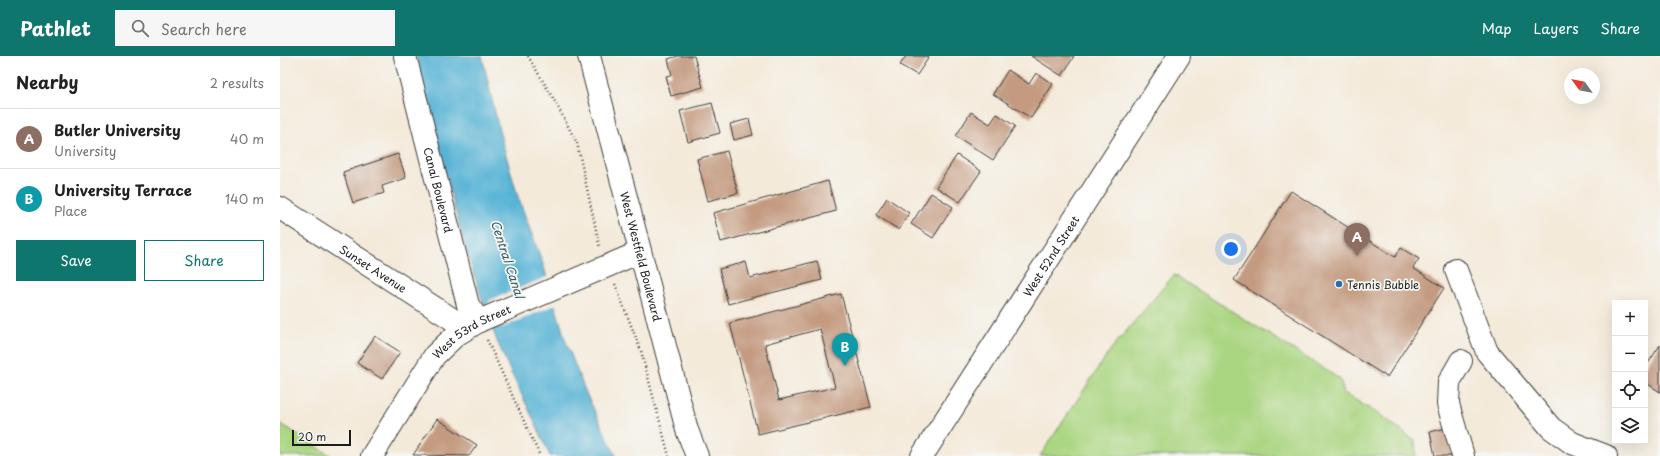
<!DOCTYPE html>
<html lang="en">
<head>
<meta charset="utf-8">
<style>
  body { margin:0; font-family:"Playpen Sans",sans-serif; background:#f6f6f6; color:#222 }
  .controls { position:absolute; right:12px; bottom:12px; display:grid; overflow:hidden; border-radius:0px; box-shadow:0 4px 16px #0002 }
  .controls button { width:36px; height:36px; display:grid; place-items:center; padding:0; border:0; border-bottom:1px solid #e0e0e0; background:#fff; color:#222; font:20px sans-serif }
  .compass { position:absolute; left:1284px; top:12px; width:36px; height:36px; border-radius:50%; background:#fff; box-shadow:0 4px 16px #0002; rotate:303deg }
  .scale { position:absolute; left:12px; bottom:10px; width:59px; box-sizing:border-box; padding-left:4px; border:2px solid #1c1c1c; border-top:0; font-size:11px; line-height:14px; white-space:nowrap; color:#1c1c1c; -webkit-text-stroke:3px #f6f6f2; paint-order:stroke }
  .you { position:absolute; left:951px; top:193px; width:14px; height:14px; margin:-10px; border:3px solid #fff; border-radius:50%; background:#1a73e8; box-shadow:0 0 0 6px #1a73e833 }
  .badge { display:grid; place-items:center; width:26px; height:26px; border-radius:50%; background:#0f766e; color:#fff; font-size:13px; font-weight:700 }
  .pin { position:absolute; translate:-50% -33px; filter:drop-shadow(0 1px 2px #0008) }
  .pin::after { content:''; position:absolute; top:21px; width:14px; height:12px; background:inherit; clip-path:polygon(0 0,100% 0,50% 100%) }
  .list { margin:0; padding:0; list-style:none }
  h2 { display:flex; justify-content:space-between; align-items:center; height:52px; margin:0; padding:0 16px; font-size:17px }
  h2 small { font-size:13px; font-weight:400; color:#767676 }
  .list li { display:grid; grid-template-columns:26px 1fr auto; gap:12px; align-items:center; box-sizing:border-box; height:60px; padding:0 16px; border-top:1px solid #e0e0e0 }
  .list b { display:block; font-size:15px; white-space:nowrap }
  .list p { margin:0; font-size:13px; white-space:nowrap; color:#767676 }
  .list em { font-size:13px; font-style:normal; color:#767676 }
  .actions { display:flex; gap:8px; padding:12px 16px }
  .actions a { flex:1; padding:9px 0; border:1px solid #0f766e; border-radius:0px; text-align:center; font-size:14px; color:#0f766e }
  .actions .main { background:#0f766e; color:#fff }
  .icon { flex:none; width:22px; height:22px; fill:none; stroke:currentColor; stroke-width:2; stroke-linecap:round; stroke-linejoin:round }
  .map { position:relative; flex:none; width:1380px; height:400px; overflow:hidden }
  header { display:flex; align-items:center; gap:24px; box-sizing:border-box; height:56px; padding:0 20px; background:#0f766e; color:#fff }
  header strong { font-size:19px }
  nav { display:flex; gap:22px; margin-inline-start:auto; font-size:14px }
  .search { width:280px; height:36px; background:#f6f6f6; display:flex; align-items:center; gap:10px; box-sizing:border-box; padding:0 14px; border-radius:0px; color:#767676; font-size:15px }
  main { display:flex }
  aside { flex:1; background:#fff }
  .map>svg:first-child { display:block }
</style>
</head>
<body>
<header>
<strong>Pathlet</strong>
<div class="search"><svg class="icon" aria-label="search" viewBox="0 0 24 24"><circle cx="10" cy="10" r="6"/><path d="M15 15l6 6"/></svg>Search here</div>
<nav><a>Map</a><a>Layers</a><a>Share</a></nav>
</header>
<main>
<aside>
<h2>Nearby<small>2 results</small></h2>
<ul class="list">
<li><span class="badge" style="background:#8d6e63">A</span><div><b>Butler University</b><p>University</p></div><em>40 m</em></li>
<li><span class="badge" style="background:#0f9aa8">B</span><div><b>University Terrace</b><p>Place</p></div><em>140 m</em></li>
</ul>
<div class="actions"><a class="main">Save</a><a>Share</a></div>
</aside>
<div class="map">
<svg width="1380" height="400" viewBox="0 0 1380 400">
  <rect width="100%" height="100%" fill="#f6f6f2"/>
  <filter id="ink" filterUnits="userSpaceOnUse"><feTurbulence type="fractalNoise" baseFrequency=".025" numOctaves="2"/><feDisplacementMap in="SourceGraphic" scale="8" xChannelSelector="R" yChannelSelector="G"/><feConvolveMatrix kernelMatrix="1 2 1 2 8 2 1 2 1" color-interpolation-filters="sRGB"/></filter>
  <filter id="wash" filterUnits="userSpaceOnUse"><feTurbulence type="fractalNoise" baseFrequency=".012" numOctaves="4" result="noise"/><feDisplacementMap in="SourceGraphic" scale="16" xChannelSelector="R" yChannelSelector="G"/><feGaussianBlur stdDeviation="0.9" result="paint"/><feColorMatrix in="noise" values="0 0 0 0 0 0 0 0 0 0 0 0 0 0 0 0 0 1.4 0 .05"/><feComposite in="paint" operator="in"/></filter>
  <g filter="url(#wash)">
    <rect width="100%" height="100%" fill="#f4eada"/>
    <!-- green -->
    <path fill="#aad581" stroke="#63784e" d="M 894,219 L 1060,323 L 1064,337 L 1103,361 L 1135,385 L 1136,400 L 760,400 L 831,293 Z
      M 0,367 L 51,400 L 0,400 Z"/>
    <!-- water -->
    <path fill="#58b4d6" stroke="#3a6879" d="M 136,0 L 202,0 L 220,78 L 238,141 L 263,208 L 286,286 L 306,337 L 336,400 L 270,400 C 254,361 233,324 217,285 C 182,193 160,95 136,0 Z"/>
    <!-- pier -->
    <path fill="#f4eada" d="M 269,220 L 277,248 L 222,272 L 210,268 L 205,254 L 210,244 Z"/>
    <g id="blocks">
      <!-- building -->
      <path fill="#c49b81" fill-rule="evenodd" d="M 398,0 L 414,0 L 423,31 L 391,40 L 386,20 L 392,19 L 388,3 Z
        M 626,0 L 647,0 L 649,1 L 637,19 L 620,9 Z
        M 751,0 L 794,0 L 782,20 Z
        M 728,14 L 749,28 L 756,17 L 773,28 L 751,62 L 713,38 Z
        M 432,47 L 440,77 L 408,86 L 400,55 Z
        M 691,56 L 710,68 L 717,58 L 735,70 L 713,104 L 676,80 Z
        M 469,63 L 473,79 L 454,84 L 450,68 Z
        M 447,95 L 458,137 L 428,145 L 417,103 Z
        M 118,98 L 126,122 L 102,130 L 104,137 L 73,147 L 63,116 Z
        M 677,99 L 701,115 L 680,146 L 656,131 Z
        M 548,125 L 556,155 L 441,186 L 433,157 Z
        M 1011,135 L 1115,201 L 1121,192 L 1139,203 L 1133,212 L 1164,232 L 1107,321 L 954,224 Z
        M 651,137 L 673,151 L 653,182 L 631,168 Z
        M 607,142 L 629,157 L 619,174 L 596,159 Z
        M 537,205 L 542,224 L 448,248 L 439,213 L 466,206 L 470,222 Z
        M 561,238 L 591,351 L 478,378 L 450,267 ZM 540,273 L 555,331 L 499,344 L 485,288 Z
        M 95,280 L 120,296 L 102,323 L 77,307 Z
        M 1380,289 L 1380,336 L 1365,326 L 1365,312 Z
        M 157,363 L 197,389 L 189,400 L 133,399 Z
        M 1167,372 L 1173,400 L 1155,400 L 1150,376 Z"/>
    </g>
  </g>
  <g filter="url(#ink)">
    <use href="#blocks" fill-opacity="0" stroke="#3c3b38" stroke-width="1"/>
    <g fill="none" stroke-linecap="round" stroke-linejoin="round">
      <defs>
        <g id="minor">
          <path id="s1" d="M 125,0 L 188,249 L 199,265"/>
          <path id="s2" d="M 309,0 L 407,374 L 417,400"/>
          <path id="s3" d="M 0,152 L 186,272"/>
          <path d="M 1176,214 L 1207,296 L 1271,372 L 1292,387 L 1326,400"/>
          <path d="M 1181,305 L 1169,326 L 1168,348 L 1183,400"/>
          <path id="s4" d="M 92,400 L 155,299 L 176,279 L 199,265 L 360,196"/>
          <path id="s5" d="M 642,400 L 899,0"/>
        </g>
      </defs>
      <!-- minor casing -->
      <use href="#minor" stroke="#3c3b38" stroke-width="24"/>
      <!-- path -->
      <path stroke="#3c3b38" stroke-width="2.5" stroke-dasharray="1 3" stroke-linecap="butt" d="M 248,0 L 273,42 L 297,87 L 320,192
        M 335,228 L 361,295 L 389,400
        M 207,284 L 260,400"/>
      <!-- minor -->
      <use href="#minor" stroke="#fff" stroke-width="22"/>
    </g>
  </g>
  <!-- markers -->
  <circle fill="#1f6fb2" stroke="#f6f6f2" stroke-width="1.5" cx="1059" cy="228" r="4"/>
  <g text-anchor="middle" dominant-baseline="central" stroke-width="3.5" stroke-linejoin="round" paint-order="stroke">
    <!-- street labels -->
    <g font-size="11" fill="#1c1c1c" stroke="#f6f6f2">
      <text stroke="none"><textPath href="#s1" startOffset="138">Canal Boulevard</textPath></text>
      <text stroke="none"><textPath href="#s2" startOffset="207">West Westfield Boulevard</textPath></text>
      <text stroke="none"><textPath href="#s5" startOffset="238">West 52nd Street</textPath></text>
      <text stroke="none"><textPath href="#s3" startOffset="111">Sunset Avenue</textPath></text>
      <text stroke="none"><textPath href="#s4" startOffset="163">West 53rd Street</textPath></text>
    </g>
    <!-- poi labels -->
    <g font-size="11" fill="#1c1c1c" stroke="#f6f6f2" text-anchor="start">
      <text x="1067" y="228">Tennis Bubble</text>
    </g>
    <!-- water labels -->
    <g font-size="12" font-style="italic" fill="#345966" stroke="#f6f6f2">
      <text transform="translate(228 203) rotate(72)">Central Canal</text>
    </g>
  </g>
</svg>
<div class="controls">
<button>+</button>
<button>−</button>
<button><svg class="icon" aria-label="locate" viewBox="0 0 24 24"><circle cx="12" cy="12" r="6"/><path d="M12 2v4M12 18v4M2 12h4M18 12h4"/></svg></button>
<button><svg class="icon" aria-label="layers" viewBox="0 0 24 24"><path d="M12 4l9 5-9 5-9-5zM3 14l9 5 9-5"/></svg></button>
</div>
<svg class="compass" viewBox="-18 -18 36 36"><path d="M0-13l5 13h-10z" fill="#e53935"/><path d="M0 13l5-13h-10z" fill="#767676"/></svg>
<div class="scale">20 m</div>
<div class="you"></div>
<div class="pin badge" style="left:1077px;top:200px;background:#8d6e63">A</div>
<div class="pin badge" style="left:565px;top:310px;background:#0f9aa8">B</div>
</div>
</main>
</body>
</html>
